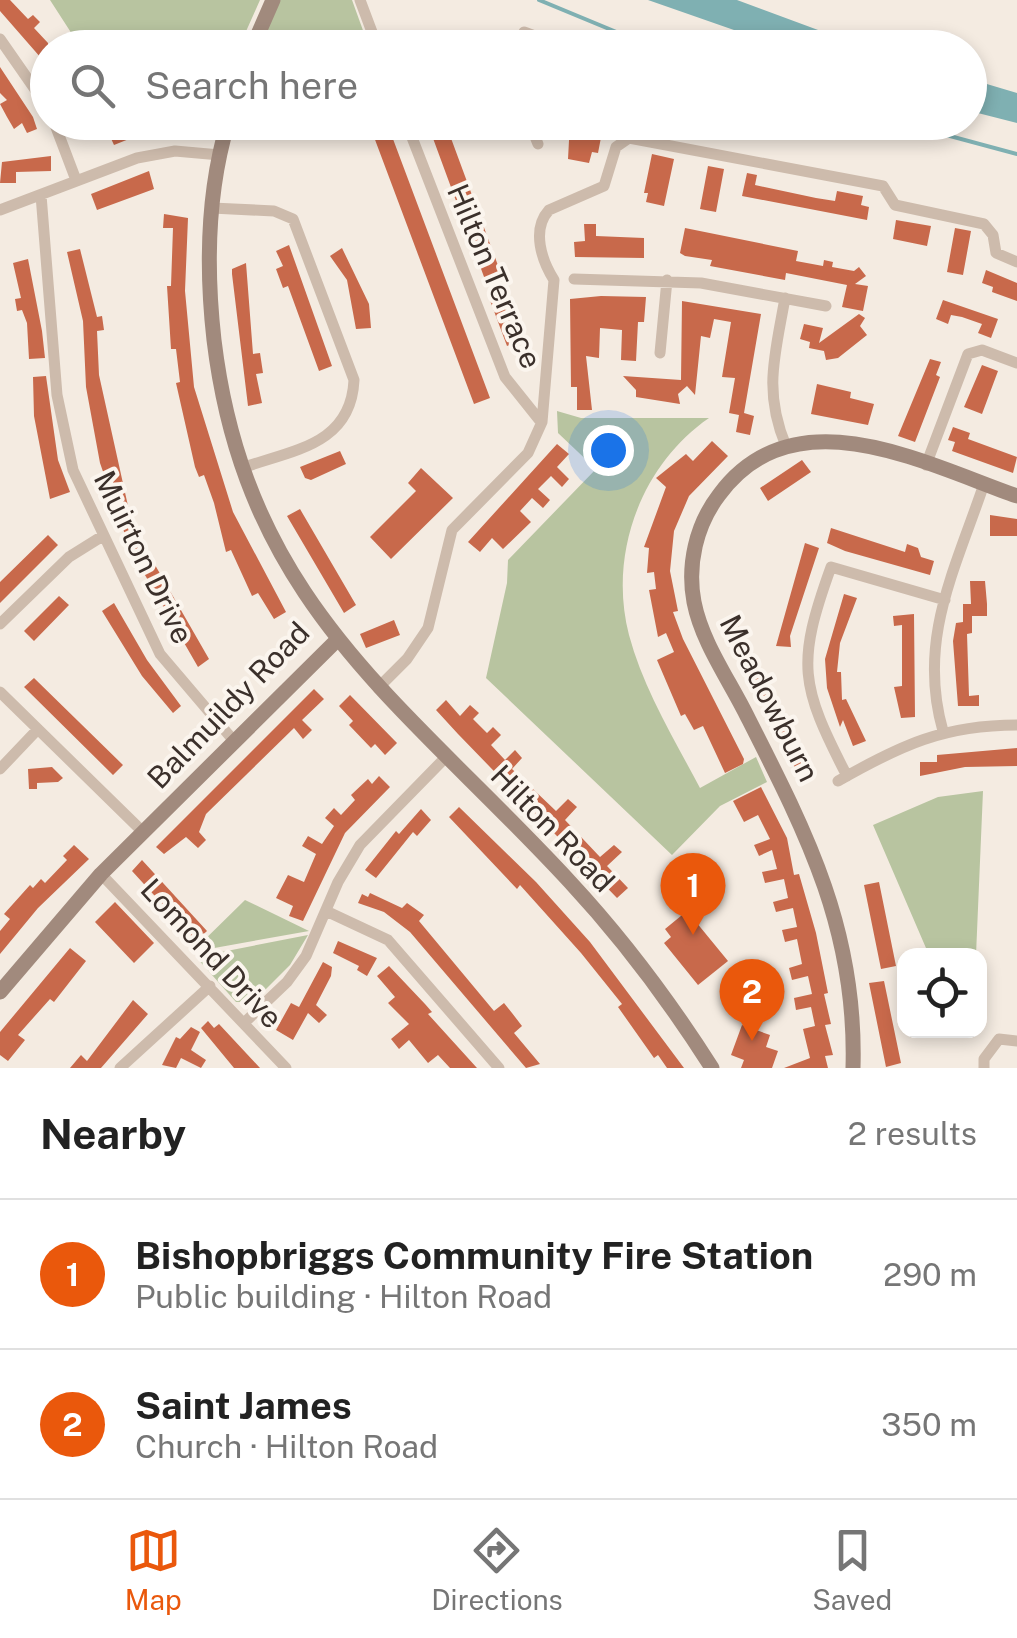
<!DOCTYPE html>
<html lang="en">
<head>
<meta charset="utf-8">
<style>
  body { margin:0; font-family:"Public Sans",sans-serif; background:#f2f2f2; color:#222 }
  .controls { position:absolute; right:30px; bottom:30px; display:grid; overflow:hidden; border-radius:20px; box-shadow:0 5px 15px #0003 }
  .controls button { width:90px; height:90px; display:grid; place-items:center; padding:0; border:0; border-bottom:2px solid #e0e0e0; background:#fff; color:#222; font:50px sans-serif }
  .you { position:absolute; left:608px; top:450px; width:35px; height:35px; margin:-25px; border:8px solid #fff; border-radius:50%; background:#1a73e8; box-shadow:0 0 0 15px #1a73e833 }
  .badge { display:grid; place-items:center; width:65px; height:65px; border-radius:50%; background:#ea580c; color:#fff; font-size:32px; font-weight:700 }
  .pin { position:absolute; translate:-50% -82px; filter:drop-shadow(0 2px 5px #0008) }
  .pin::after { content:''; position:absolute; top:52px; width:35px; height:30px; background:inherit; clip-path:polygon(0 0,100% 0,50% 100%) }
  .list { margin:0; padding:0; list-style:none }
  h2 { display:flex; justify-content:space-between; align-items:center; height:130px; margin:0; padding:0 40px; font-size:42px }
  h2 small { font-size:32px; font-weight:400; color:#767676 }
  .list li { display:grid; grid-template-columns:65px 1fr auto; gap:30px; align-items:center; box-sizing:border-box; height:150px; padding:0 40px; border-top:2px solid #e0e0e0 }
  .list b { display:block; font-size:38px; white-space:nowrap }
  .list p { margin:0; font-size:32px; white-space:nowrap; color:#767676 }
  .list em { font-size:32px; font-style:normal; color:#767676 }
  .icon { flex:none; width:55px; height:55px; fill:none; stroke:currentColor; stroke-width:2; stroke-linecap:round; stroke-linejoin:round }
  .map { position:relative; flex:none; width:1017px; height:1068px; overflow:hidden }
  .search { position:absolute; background:#fff; box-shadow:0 5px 15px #0003; left:30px; right:30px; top:30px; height:110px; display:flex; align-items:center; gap:25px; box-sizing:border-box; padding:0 35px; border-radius:55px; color:#767676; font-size:38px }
  .sheet { height:430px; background:#fff }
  nav { display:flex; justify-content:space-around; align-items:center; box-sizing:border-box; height:140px; border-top:2px solid #e0e0e0; background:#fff; font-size:28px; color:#767676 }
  nav a { display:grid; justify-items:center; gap:5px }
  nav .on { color:#ea580c }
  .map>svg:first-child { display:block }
</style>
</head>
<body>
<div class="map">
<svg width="1017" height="1068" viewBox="0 0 1017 1068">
  <rect width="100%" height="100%" fill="#f4ebe1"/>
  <!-- green -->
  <path fill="#b8c4a0" d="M 50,0 L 260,0 L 239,47 L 81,48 Z
    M 278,0 L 352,0 L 369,47 L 257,48 Z
    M 557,411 L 581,418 L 709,418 C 641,465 608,554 629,635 C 643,688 674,739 700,788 L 756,757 L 767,782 L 720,806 L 672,855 L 486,678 L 507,583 L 508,560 L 596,469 L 558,433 Z
    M 983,791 L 976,955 L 929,955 L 873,825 L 938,797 Z
    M 245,900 L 309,931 L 192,952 Z
    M 308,935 L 290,965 L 253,1002 L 236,1002 L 196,957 Z"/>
  <!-- water -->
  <path fill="#7fb0b2" d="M 648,0 L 737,0 L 864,47 L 783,47 Z
    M 970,79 L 1017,93 L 1017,123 L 970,111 Z"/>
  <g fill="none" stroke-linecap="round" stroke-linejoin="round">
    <!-- stream -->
    <path stroke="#7fb0b2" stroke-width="4" d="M 539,0 L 655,48
      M 898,122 L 1017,154"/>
  </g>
  <!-- building -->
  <path fill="#c8694b" d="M 0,0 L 10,0 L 28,19 L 33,15 L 40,22 L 34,28 L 48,43 L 48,66 L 0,11 Z
    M 0,67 L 33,117 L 37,129 L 27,133 L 22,123 L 14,129 L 7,117 L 0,104 L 7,100 L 0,93 Z
    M 131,122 L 169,122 L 169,123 L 114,145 L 108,132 Z
    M 427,122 L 445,122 L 503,279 L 487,285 Z
    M 570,122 L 604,122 L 598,153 L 592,152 L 589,163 L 568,159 Z
    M 387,123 L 490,398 L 474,404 L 371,129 Z
    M 652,154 L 674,159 L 664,206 L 646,202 L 648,193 L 644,193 Z
    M 51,156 L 51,171 L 16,172 L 16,183 L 0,183 L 2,162 Z
    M 708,166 L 724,169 L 716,212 L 700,209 Z
    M 149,171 L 154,189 L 97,210 L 91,194 Z
    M 747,173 L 757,175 L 755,185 L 816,198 L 835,201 L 837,191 L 863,196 L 861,205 L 869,207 L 867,220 L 742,196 Z
    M 164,214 L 188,218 L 185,291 L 194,387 L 233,512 L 286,612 L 274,619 L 258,593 L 252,596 L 231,550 L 226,552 L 214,503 L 204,475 L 199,477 L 195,467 L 176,383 L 180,382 L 176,349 L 171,349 L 167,286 L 171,286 L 173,228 L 163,228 Z
    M 896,220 L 931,226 L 927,246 L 893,239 Z
    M 584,224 L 596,224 L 596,236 L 644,238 L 644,258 L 575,257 L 574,242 L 585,241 Z
    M 685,228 L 798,251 L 796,261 L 823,266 L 824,260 L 833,262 L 832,267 L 854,271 L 859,267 L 866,276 L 855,284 L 868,286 L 863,311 L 842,307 L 847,285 L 786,273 L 785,280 L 710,266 L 712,260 L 685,256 L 680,253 Z
    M 955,228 L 971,231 L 963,275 L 947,272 Z
    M 289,245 L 332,366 L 319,371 L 288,286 L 283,288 L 276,269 L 283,266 L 276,251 Z
    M 342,248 L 369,304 L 371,328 L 356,329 L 347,280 L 330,256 Z
    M 80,249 L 97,317 L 102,316 L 104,330 L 97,331 L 99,375 L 128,506 L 147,551 L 209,659 L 198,667 L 130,549 L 100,463 L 86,387 L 83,321 L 67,252 Z
    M 28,259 L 42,331 L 45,358 L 29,359 L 27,323 L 22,310 L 17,311 L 15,299 L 21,298 L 13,263 Z
    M 246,263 L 253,354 L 260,353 L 263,373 L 256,374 L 262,403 L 248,406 L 232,274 L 232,269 Z
    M 986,270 L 1017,283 L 1017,301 L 992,292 L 993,287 L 982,283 Z
    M 498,291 L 511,324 L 518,321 L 524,339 L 507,346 L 488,295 Z
    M 601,296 L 646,297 L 644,322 L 638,322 L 636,361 L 621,360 L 622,330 L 600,328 L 599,358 L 586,356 L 592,410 L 577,410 L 577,387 L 571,387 L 570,299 Z
    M 943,300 L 998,319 L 991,338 L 978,333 L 982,324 L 962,317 L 951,315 L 948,324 L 936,319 Z
    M 682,301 L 761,314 L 744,413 L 754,416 L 750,435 L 736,432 L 739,415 L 729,413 L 735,378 L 722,377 L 731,322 L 714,319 L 710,338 L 701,336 L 695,395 L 687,386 L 678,394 L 680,404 L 636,397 L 636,390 L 623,376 L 681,380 Z
    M 859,314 L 865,318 L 860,326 L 867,335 L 838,358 L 826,360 L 824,351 L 809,348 L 810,342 L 800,339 L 804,324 L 823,328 L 819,343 Z
    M 930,359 L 941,362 L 936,375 L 940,377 L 915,442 L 898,436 Z
    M 982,365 L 998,371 L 982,414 L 964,407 Z
    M 46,376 L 58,460 L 70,492 L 50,499 L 34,416 L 33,377 Z
    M 817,384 L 851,392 L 850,398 L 874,404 L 868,425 L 811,414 Z
    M 953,427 L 970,433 L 968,439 L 1017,457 L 1013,473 L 952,451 L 955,442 L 948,440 Z
    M 712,441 L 728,456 L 689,496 L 674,531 L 670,571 L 678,611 L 673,612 L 683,639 L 744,759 L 743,764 L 725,773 L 703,726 L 694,730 L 685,714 L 681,716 L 657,660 L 674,652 L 666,633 L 658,637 L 649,590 L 656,589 L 654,572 L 647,573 L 649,548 L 644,547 L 666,487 L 656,478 L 686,454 L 693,461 Z
    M 557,444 L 569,454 L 557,467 L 569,479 L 562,487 L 551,476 L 538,489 L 550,500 L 543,508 L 532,498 L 520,511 L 531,522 L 503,549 L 492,538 L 480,552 L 468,542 Z
    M 340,451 L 346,464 L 311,480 L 305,478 L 300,467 Z
    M 802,460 L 811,472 L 768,501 L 760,488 Z
    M 421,468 L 453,498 L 391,559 L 370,537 L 416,491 L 408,483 Z
    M 300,509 L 356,605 L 344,613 L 287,516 Z
    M 990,515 L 1017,519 L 1017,536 L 990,536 Z
    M 831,528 L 905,552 L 907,544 L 918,548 L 921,557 L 934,561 L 930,575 L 845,551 L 827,543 Z
    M 48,535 L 58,545 L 0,603 L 0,582 Z
    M 805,543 L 819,548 L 790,636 L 791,647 L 776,646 Z
    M 970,581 L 985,581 L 987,604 L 987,616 L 972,616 L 972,633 L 967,634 L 969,696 L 979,695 L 979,706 L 958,706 L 953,641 L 956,623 L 963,622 L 963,604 L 971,604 Z
    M 844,594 L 857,598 L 840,643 L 837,672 L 841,672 L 842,700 L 846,699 L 866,741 L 853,746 L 843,720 L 840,727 L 827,688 L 825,659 Z
    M 59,596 L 69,605 L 34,641 L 24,631 Z
    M 114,603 L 147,660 L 181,706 L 173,713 L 142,676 L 102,611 Z
    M 914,614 L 915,717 L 901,718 L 894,687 L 902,686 L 902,625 L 894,626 L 893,616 Z
    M 394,620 L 400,635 L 366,648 L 360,634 Z
    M 736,621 L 807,761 L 795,768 L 724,627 Z
    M 34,678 L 123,765 L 113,775 L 24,687 Z
    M 314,689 L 324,699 L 302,720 L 312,730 L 303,739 L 294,728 L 206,814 L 199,832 L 206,840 L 198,848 L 186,837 L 164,854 L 156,847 Z
    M 350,695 L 397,743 L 385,755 L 375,744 L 371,748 L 349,725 L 353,721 L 339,706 Z
    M 446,700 L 460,716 L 470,705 L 479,713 L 473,719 L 487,733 L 493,727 L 501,735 L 491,745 L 505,760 L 515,750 L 522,758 L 512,769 L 556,811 L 568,799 L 577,807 L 565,820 L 600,857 L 614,845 L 622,852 L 607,866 L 628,888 L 617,898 L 458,734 L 436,710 Z
    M 1017,748 L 1017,766 L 965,767 L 920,776 L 920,762 L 937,762 L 937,755 Z
    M 52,767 L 63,778 L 58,782 L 37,783 L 37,789 L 29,789 L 28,769 Z
    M 379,776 L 390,787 L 345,833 L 303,921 L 289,916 L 293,906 L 276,898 L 288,875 L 304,882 L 316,854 L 302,846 L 308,836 L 322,844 L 334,826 L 325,818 L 334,808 L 341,815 L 355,800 L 351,795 L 368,779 L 372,784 Z
    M 761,787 L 787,838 L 794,875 L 799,874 L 816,933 L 828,993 L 824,994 L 831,1024 L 825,1025 L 833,1055 L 825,1056 L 828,1068 L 784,1068 L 810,1058 L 803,1029 L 815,1026 L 811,1007 L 796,1010 L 794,998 L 812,994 L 808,976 L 792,980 L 789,968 L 802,964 L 797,939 L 785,942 L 782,930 L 797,927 L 793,908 L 776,912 L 773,902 L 788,898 L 784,879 L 765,883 L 762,872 L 777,869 L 772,850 L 759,856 L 754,845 L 770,839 L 758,815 L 744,822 L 733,801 Z
    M 459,807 L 536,882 L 590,942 L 684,1068 L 667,1068 L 658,1055 L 654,1058 L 618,1007 L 622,1004 L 581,953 L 520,885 L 517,889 L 449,817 Z
    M 421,809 L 431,820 L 417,836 L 413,832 L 376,878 L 365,870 L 396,831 L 399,834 Z
    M 74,845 L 89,859 L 38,908 L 0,954 L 0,931 L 10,919 L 4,914 L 30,885 L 33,888 L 41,879 L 45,883 L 67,860 L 63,856 Z
    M 142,860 L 207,931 L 196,941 L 132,871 Z
    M 879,882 L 896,966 L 881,969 L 864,885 Z
    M 370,893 L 402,908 L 407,903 L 424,915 L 419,921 L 494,1011 L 504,1003 L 512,1013 L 522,1026 L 514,1033 L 540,1064 L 526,1068 L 410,932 L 384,912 L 358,903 L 362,894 L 368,897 Z
    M 115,902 L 154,943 L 134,963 L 95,922 Z
    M 687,911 L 728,961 L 698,985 L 664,943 L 671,937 L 665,929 Z
    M 338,941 L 377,958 L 367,976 L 357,970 L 359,966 L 333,953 Z
    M 70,948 L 86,961 L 54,1002 L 50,999 L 18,1035 L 25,1040 L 8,1061 L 0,1055 L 0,1032 Z
    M 323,962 L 332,967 L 331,976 L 316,1005 L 327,1015 L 319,1023 L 308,1013 L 293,1040 L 276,1030 L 291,1003 L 299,1007 Z
    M 389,966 L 425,1004 L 432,1012 L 428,1014 L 477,1068 L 450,1068 L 438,1055 L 428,1063 L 409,1040 L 399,1049 L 391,1039 L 409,1024 L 388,1003 L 395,997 L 377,976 Z
    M 884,981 L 901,1063 L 886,1067 L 869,983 Z
    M 133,1000 L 148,1014 L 101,1068 L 70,1068 L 81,1055 L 87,1061 Z
    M 208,1021 L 214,1028 L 219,1024 L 260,1068 L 234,1068 L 201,1028 Z
    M 742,1025 L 770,1035 L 766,1047 L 778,1051 L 772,1068 L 741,1068 L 744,1060 L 731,1055 Z
    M 191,1027 L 200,1032 L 191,1050 L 206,1060 L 201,1068 L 181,1058 L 176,1068 L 162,1065 L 176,1037 L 180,1039 Z"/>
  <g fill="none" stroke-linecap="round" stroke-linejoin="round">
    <!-- street -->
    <path stroke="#cdbbac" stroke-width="11" d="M 360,0 L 378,48
      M 524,32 L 567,48
      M 0,39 L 48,108
      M 54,122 L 76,180
      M 406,122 L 505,377 L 541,422
      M 529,122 L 538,144
      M 626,122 L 629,138
      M 629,138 L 883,186 L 895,205 L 984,224 L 993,235 L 996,253 L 1017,262
      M 41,195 L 57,395 L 73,470 L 160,654 L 234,741
      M 212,208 L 274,211 L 293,219 L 354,380 C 351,445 293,450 242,468
      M 0,210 L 137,158 L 175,151 L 220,155
      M 574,279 L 701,283 L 826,306
      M 554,280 C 542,261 531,230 549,210 L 604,186 L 616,147 L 629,138
      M 785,298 C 775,355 763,391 786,446
      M 660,353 L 667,280
      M 926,465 L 968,354 L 982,350 L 1017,363
      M 0,624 L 69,557 L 101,537
      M 378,688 L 407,659 L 428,628 L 452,530 L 528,453 L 542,422 L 554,280
      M 0,692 L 142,831
      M 943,731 C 917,640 955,570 984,484
      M 0,769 L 38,729
      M 847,776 C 800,685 796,664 831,567 L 945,600
      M 838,781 C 901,745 944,725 1017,725
      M 101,874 L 286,1068
      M 326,911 L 388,940 L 499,1068
      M 244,1023 L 287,982 L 306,956 L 338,882 L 360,845 L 446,757
      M 120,1068 L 210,986
      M 984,1068 L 984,1059 L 999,1039 L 1017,1041"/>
    <!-- secondary -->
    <path stroke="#a18a7d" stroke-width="15" d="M 252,48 L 273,0
      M 228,122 C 207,192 206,269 214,340 C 246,605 404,702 570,882 C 623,939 670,1002 712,1068
      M 0,992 L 101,874 L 336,641
      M 853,1068 C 857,932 808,836 748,718 C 730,681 702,643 694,602 C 687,565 696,525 719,495 C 794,393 923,463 1017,496"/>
  </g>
  <g text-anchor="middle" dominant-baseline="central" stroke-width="8" stroke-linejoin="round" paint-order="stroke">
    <!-- street labels -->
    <g font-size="30" fill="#3b302b" stroke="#fbf5ee">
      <text transform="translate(495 276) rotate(67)">Hilton Terrace</text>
      <text transform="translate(144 557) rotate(64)">Muirton Drive</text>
      <text transform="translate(770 698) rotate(63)">Meadowburn</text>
      <text transform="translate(228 705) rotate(-46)">Balmuildy Road</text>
      <text transform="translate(553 828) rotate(46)">Hilton Road</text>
      <text transform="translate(212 953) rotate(47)">Lomond Drive</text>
    </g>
  </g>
</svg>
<div class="controls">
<button><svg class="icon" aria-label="locate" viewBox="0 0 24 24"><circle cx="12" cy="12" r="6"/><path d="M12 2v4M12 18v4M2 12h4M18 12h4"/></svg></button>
</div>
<div class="you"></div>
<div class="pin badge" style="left:693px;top:935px">1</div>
<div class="pin badge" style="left:752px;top:1041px">2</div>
<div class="search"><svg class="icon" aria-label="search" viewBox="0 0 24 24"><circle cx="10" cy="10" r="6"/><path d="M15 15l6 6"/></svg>Search here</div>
</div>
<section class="sheet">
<h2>Nearby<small>2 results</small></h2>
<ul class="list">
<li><span class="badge">1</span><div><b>Bishopbriggs Community Fire Station</b><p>Public building · Hilton Road</p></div><em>290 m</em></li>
<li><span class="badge">2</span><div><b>Saint James</b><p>Church · Hilton Road</p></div><em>350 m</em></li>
</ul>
</section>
<nav>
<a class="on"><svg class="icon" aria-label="map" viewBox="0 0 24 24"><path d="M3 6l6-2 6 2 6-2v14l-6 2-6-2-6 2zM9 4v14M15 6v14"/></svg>Map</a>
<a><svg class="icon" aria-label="directions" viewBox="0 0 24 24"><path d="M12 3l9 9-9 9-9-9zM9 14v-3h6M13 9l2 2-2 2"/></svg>Directions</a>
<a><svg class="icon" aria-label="saved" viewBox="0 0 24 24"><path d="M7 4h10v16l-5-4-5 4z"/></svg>Saved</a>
</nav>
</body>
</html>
